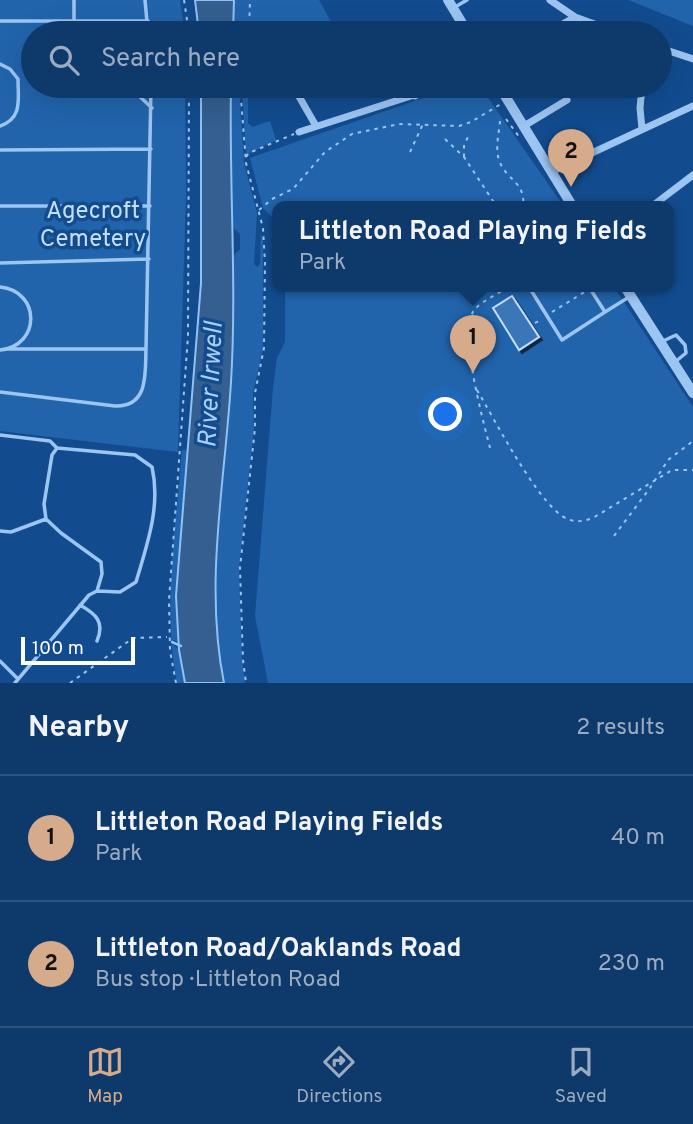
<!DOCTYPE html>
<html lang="en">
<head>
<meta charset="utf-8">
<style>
  body { margin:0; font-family:Overpass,sans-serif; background:#174071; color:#f1f3f6 }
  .scale { position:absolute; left:21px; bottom:18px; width:114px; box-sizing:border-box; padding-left:7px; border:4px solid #fff; border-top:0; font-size:19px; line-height:24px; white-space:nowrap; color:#fff; -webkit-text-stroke:5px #124c8f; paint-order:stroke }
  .you { position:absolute; left:446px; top:415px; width:24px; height:24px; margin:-18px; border:5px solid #fff; border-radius:50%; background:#1a73e8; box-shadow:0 0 0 10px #1a73e833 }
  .badge { display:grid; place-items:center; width:46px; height:46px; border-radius:50%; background:#d6ab8b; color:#111; font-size:23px; font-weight:700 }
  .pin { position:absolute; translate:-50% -58px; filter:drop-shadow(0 2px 4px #0008) }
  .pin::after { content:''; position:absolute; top:37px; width:24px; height:21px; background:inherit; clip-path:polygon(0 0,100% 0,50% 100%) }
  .popup { position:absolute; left:272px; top:201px; width:402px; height:91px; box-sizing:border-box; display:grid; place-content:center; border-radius:14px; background:#0e396b; filter:drop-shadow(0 2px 5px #0005); font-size:23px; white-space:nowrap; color:#9bacc1 }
  .popup b { font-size:26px; color:#f1f3f6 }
  .popup::after { content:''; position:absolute; left:50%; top:100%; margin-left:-14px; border:14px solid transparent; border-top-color:#0e396b }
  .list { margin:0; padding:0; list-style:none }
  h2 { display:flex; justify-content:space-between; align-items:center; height:91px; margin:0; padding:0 28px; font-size:30px }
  h2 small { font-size:23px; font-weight:400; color:#9bacc1 }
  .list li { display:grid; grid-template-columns:46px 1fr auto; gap:21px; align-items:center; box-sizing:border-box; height:126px; padding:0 28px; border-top:2px solid #2e537e }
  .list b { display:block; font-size:26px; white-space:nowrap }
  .list p { margin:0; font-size:23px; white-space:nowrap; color:#9bacc1 }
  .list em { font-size:23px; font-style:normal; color:#9bacc1 }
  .icon { flex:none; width:38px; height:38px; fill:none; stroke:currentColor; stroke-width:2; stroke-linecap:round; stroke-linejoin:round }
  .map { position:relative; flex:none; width:693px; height:683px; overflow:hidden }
  .search { position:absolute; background:#0e396b; box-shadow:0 7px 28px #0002; left:21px; right:21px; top:21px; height:77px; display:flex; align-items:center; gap:18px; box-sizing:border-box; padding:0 24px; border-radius:38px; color:#9bacc1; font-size:26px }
  .sheet { height:343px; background:#0e396b }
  nav { display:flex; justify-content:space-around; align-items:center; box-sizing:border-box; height:98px; border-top:2px solid #2e537e; background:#0e396b; font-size:19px; color:#9bacc1 }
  nav a { display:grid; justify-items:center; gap:4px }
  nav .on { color:#d6ab8b }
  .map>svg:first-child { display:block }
</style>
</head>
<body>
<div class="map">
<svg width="693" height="683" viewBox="0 0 693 683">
  <defs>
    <filter id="shadow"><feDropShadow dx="3" dy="3" stdDeviation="0" flood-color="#0009"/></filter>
  </defs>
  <rect width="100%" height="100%" fill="#124c8f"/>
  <!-- green -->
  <path fill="#2164ac" d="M 0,0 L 180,0 L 185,33 L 33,33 L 33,86 L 185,86 L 186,196 L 178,452 L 0,431 Z
    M 234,0 L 319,0 L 335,29 L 322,33 L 233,33 Z
    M 628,0 L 693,0 L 693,26 Z
    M 231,86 L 239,86 L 244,163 L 257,213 L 254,264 L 257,267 L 260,264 L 261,234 L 263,240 L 263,349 L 253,393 L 254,428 L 239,568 L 242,660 L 245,683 L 224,683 C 208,606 220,531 225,454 C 230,388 232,322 233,256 L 240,249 L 240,234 L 232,227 Z
    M 242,86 L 248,86 L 248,123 L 252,127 L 270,121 L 276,140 L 246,155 Z
    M 458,86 L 480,86 L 564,207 L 277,207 L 277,222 L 263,208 L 250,158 Z
    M 285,287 L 614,287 L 693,407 L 693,683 L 268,683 L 255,616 L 273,388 L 277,358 L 285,342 Z
    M 182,450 L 189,450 L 176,596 L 179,642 L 173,640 L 171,643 L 179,650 L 185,683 L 177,683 C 162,607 176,527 182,450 Z"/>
  <!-- water -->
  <path fill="#345f90" stroke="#8ec1f5" stroke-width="2" d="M 195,0 L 234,0 L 233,33 L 199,33 Z
    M 201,86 L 231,86 C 229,185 237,284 231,382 C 225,482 204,584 224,683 L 185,683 L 179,650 L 176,596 L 201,283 Z"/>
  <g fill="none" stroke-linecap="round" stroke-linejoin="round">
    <!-- stream -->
    <path stroke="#8ec1f5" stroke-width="2.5" d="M 172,642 L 181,646"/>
  </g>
  <!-- building -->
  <path fill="#3b76b9" stroke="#c4dffd" stroke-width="2" filter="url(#shadow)" d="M 512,296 L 539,337 L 519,350 L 493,308 Z"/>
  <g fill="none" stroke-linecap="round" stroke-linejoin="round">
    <!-- path -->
    <path stroke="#9dc5f2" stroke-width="2" stroke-dasharray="3.5 5" stroke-linecap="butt" d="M 184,0 L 189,33
      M 249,33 L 250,0
      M 240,86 L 246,163 L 263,228 L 265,263 L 264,348 L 255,393 L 255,428 L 240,568 L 243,660 L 246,683
      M 506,119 L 520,138
      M 500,121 C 499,134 495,147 499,160 C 506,181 526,181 523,207
      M 445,139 L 464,157 L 497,207
      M 410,152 L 423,124
      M 246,157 L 249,153 L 294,134
      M 464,157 L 464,145 L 469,135
      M 259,210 L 272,199 L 293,189 L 325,152 L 352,134 L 399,124 L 459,126 L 471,122 L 501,104
      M 552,312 L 586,291
      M 535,323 L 542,319
      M 477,390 C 496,422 534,496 562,516 C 573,523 581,522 593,518 L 672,470 L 693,470
      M 490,448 C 484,423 456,326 476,308 C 485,299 499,294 508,287
      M 614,536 L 650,488 L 668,460 L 693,441
      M 70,683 L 133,638 L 167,637
      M 176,683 L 170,651 L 169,600 L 188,336 L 189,86"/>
    <!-- service -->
    <path stroke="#9dc5f2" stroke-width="3.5" d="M 74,0 L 74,22
      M 145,0 L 148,33
      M 455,7 L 467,0
      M 0,21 L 148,21
      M 0,64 L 10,69 L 18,79 C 18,99 23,118 0,126
      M 136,93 L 152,108
      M 88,94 L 136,93 L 144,86
      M 0,150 L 151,149
      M 0,206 L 150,206
      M 0,263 L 149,259
      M 0,287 C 41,291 41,346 0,350
      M 529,287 L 562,340 L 605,312 L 589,287
      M 605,312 L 629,297
      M 661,342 L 676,335 L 685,345 L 686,353 L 675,362
      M 8,349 L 146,349 L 151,86
      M 0,392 L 115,406 C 149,407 145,373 146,349
      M 0,435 L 50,441 L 57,448
      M 0,531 L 11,532 L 46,519
      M 80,605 C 96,614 105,622 97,641
      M 0,661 L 18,679
      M 15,683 L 89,595 L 97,591 L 120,592 L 136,582 C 147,545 161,506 152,467 L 135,455 L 57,448 L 52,455 L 44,504 L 46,519 L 61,533 L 101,562 L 102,574 L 97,591"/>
    <!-- minor -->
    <path stroke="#9dc5f2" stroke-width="7" d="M 550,0 L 575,17 L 619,33
      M 547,33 L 575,17
      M 660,48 L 693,59
      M 293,86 L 316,126
      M 411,86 L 415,96
      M 524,126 L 567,100
      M 642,129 L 640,108 L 642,86
      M 299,132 L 442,86
      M 551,172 L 693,106
      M 651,207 L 693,175"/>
    <!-- tertiary -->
    <path stroke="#9dc5f2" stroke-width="10" d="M 448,0 L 468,33
      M 499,86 L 573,207
      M 625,287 L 693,393"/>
  </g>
  <g text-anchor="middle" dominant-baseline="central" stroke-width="7" stroke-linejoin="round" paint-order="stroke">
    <!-- park labels -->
    <g font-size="24" fill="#c4dffd" stroke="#124c8f">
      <text x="93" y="212">Agecroft<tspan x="93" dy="28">Cemetery</tspan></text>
    </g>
    <!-- water labels -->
    <g font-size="26" font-style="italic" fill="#a9cff9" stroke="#124c8f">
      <text transform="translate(212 385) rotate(-87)">River Irwell</text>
    </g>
  </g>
</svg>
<div class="scale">100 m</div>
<div class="you"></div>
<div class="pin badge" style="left:473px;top:373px">1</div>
<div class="popup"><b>Littleton Road Playing Fields</b>Park</div>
<div class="pin badge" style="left:571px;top:187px">2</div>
<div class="search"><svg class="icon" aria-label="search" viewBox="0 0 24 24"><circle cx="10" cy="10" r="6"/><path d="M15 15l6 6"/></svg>Search here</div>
</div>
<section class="sheet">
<h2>Nearby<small>2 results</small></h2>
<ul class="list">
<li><span class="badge">1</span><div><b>Littleton Road Playing Fields</b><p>Park</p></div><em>40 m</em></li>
<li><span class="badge">2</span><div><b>Littleton Road/Oaklands Road</b><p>Bus stop · Littleton Road</p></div><em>230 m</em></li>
</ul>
</section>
<nav>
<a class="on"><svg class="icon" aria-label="map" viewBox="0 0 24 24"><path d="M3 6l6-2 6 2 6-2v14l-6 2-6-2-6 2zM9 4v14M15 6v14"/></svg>Map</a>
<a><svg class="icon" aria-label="directions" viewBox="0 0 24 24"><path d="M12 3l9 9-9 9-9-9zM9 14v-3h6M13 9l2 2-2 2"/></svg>Directions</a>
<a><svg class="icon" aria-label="saved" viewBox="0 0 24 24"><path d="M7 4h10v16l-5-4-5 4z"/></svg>Saved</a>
</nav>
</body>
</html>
